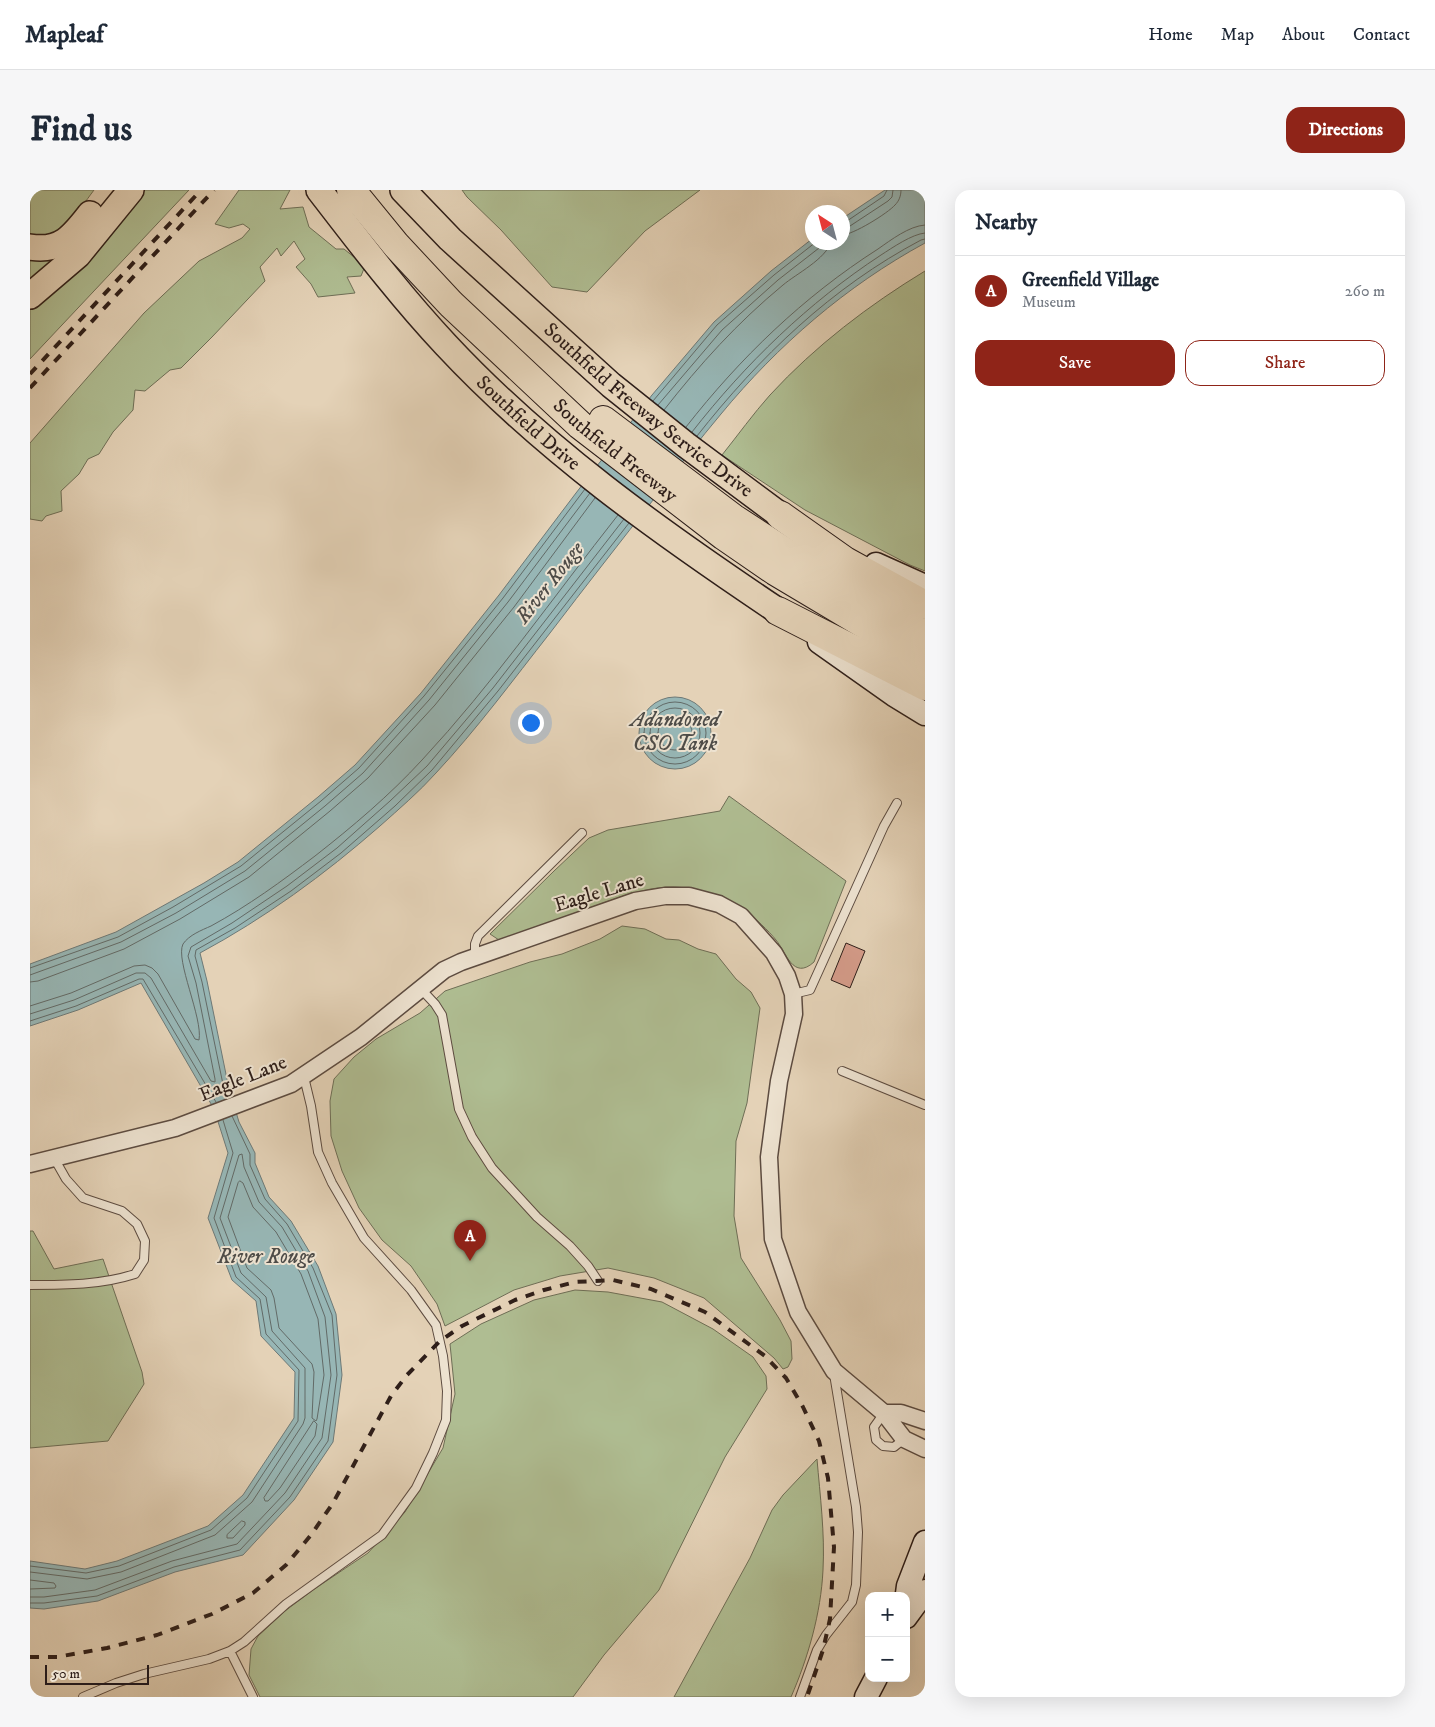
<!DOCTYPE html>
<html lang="en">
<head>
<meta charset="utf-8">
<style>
  body { margin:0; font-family:"IM FELL DW Pica",serif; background:#f6f6f7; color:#1f2937 }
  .controls { position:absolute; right:15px; bottom:15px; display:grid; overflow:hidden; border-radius:10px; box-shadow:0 5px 20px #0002 }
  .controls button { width:45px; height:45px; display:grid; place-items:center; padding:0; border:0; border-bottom:1px solid #e0e1e3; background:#fff; color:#1f2937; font:25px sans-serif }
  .compass { position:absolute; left:775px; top:15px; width:45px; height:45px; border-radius:50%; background:#fff; box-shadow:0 5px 20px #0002; rotate:324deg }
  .scale { position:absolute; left:15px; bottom:12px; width:104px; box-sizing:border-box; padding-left:5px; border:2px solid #2e1e19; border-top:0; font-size:14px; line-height:18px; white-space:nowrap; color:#2e1e19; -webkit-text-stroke:4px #ede2d0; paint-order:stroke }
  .you { position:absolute; left:500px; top:532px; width:18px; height:18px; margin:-12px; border:4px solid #fff; border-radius:50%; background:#1a73e8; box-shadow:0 0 0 8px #1a73e833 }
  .badge { display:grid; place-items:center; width:32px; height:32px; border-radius:50%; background:#8f2418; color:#fff; font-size:16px; font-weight:700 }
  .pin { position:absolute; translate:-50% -41px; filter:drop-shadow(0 1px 2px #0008) }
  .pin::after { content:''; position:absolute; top:26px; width:18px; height:15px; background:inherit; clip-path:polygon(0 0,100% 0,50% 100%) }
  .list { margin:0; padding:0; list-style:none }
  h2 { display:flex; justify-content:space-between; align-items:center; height:65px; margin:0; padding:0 20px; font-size:21px }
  h2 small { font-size:16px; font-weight:400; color:#747a83 }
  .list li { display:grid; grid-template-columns:32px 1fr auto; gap:15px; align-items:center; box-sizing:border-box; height:70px; padding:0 20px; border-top:1px solid #e0e1e3 }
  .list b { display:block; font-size:19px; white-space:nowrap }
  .list p { margin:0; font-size:16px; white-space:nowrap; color:#747a83 }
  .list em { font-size:16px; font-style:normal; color:#747a83 }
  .actions { display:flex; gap:10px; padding:15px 20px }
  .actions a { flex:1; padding:11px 0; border:1px solid #8f2418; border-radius:15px; text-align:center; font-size:18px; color:#8f2418 }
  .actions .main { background:#8f2418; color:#fff }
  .map { position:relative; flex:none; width:895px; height:1507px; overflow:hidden; border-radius:15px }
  header { display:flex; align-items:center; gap:30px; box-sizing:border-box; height:70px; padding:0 25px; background:#fff; border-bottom:1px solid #e0e1e3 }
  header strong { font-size:24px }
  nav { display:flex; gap:28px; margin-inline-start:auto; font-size:18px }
  .intro { display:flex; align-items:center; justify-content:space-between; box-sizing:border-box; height:120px; padding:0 30px }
  h1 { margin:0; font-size:35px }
  .button { padding:12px 22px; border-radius:15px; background:#8f2418; color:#fff; font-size:18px; font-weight:700 }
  main { display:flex; gap:30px; padding:0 30px }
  aside { flex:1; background:#fff; border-radius:15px; box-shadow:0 5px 20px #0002 }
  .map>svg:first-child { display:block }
</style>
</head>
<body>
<header>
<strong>Mapleaf</strong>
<nav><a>Home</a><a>Map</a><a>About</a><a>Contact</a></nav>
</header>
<div class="intro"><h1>Find us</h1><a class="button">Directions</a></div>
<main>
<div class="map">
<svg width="895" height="1507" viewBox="0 0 895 1507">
  <rect width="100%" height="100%" fill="#e4d2b7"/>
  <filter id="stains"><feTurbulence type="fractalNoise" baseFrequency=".004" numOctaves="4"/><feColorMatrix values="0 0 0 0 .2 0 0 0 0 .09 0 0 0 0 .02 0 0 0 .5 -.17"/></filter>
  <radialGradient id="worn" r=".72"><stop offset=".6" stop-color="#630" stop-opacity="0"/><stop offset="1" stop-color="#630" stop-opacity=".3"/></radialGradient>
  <!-- green -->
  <path fill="#afbd92" stroke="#6e6e56" d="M 0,0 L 64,0 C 48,21 31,53 0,45 Z
    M 112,0 L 159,0 L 0,169 L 0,115 Z
    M 209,0 L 260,0 L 250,19 L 273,17 L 279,37 L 306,59 L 314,59 L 335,76 L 331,86 L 317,87 L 325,103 L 288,107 L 281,94 L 266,77 L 275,69 L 264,51 L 251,66 L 247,58 L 230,77 L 235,91 L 182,147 L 151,178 L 140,180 L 115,201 L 105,200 L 103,220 L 83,242 L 69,264 L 58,269 L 49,284 L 31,301 L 32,321 L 16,326 L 12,331 L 0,329 L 0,253 L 114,123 L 169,71 L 212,48 L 220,39 L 213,34 L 199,38 L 185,34 Z
    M 432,0 L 670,0 L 615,41 L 557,102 L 522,97 L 471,40 L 437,7 Z
    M 38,57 L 0,96 L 0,63 Z
    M 895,81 L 895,381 L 880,375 L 775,320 L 692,265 C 708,245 723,224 740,205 C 785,156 839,115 895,81 Z
    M 699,606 L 816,691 L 784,772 C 763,791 756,762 746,750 C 739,741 724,727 715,721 C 708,716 698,714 690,710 C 680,707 670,701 661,699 C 639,694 617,699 596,705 L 469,750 L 460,744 L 524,681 L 559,648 L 578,640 L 690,621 Z
    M 592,736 L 615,739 L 636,749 L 649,750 L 668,759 L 686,764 L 706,789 L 721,802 L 730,818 L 717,913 L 706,951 L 704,1026 L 711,1068 L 750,1130 L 761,1151 L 762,1169 L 758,1177 L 753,1179 L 744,1168 L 674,1108 L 624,1088 L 578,1078 L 530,1086 L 484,1100 L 415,1136 L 407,1114 L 381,1076 L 352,1050 L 329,1018 L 312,981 L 301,946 L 300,911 L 304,889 L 324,867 L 346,849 L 390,823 L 415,801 L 500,772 L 532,764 L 570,749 Z
    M 0,1041 L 3,1041 L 24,1079 L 73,1069 L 112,1182 L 114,1194 L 78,1251 L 0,1258 Z
    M 545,1100 L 578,1102 L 632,1112 L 683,1139 L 723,1167 L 736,1186 L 737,1199 L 695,1267 L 629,1400 L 574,1465 L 543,1507 L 230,1507 L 219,1485 L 221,1459 L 228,1446 L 255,1421 L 283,1400 L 338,1363 L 375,1322 L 413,1258 L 425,1204 L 420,1154 L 451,1134 L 504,1110 Z
    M 787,1269 C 790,1305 795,1343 793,1380 C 791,1423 778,1468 761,1507 L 644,1507 L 720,1368 L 742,1320 L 753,1305 Z"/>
  <!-- water -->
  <path fill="#97b6b5" stroke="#6d7977" d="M 855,0 L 895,0 L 895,53 C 816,96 748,155 691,224 C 669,250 648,278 627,305 C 591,351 555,397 520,443 C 483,490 447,539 406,583 C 389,602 369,619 350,636 C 294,685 235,728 170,763 L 177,791 L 199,899 L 209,932 L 225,963 L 225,973 L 239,1007 L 261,1031 L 288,1076 L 306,1124 L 312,1185 L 303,1252 L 264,1310 L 213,1365 L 145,1382 L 68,1411 L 14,1419 L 0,1418 L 0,1371 L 55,1379 L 87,1371 L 178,1336 L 213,1305 L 264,1228 L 265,1182 L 231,1146 L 226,1111 L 202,1090 L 178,1028 L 198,963 L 184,919 L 111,793 L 48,820 L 0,836 L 0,774 L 86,742 L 174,693 L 208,672 L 288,607 L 325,575 L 391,503 L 469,405 L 546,303 L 622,205 L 684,132 L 741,81 L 782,49 L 782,52 L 812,52 L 813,28 Z
    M609 543a36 36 0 1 1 72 0a36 36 0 1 1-72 0Z"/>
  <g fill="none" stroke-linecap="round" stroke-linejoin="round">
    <!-- shore -->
    <path stroke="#626a67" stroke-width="1" d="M 812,32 L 817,31 L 854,6 L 857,0
      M 812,38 L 820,36 L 858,11 L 862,7 L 863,0
      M 812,45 C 823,45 858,23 865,15 C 869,11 871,6 871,0
      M 623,211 L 687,135 L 744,85 L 786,52
      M 628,215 L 692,140 L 748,90 L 789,58 L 793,52
      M 634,220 C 670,174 707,133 753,95 C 766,84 796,69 801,52
      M 656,237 C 710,168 773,107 848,59 C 861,50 879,36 895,35
      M 662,242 C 716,173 778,113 851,65 C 862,58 882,44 895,43
      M 667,246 C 729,167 802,97 891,50 L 895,49
      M614 543a31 31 0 1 1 62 0a31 31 0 1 1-62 0Z
      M620 543a25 25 0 1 1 50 0a25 25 0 1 1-50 0Z
      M628 543a17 17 0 1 1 34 0a17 17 0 1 1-34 0Z
      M 0,778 L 88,747 L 143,717 L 211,676 L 291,611 L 329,578 L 394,506 L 473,408 L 555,299
      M 0,785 L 91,752 L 146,723 L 215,681 L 295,616 L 333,583 L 399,510 L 478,412 L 560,303
      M 0,792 L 8,791 L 94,759 L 150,729 L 219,687 L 300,621 L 338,588 L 405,515 L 484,417 L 565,308
      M 0,816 L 41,803 L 104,776 L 115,775 L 122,778 L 128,784 L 165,849 L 169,850 C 173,828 145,770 153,754 C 159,745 172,740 181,736 C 218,716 252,691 285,666 C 322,637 360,605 392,570 C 462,495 524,406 588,325
      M 0,824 L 44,810 L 106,783 L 115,783 L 121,788 L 181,891 L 185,892 L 185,889 L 166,793 L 158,766 L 161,757 L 202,733 L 257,696 L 307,658 L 360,611 L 397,576 L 463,498 L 594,329
      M 0,831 L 46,816 L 109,789 L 113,789 L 186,912
      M 196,909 L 172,792 L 165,766 L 166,760 L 205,738 L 261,701 L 311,663 L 365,616 L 402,580 L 468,501 L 599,333
      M 210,991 L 213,993 L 223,1017 L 246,1042 L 271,1084 L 288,1129 L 294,1185 L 287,1229 L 286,1231 L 282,1228 L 284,1182 L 282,1174 L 249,1138 L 244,1108 L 241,1100 L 217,1078 L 198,1027 L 208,993 Z
      M 284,1231 L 287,1234 L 285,1246 L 250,1298 L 238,1311 L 235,1311 L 234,1308 Z
      M 212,1331 L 215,1332 L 215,1335 L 203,1348 L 197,1348 L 197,1345 Z
      M 0,1376 L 56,1383 L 89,1376 L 181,1340 L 217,1308 L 268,1231 L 269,1180 L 236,1144 L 230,1109 L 206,1087 L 184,1028 L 203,963 L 193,930
      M 0,1382 L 57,1389 L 91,1382 L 185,1345 L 222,1312 L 273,1234 L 275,1228 L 275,1178 L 242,1141 L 236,1107 L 211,1083 L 190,1028 L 209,965 L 212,964 L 214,977 L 229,1012 L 252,1037 L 278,1081 L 295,1127 L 301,1185 L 292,1248 L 255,1303 L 207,1354 L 142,1371 L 65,1400 L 14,1407 L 0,1407
      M 0,1390 L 24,1393 L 26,1396 L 25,1398 L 0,1399
      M 0,1413 L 14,1413 L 67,1406 L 144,1377 L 210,1360 L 260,1307 L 298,1251 L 307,1185 L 302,1125 L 283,1078 L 257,1034 L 235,1009 L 220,975 L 220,964 L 202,926"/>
  </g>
  <!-- building -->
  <path fill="#d49b89" stroke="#2e1e19" d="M 816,753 L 835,761 L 820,798 L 801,790 Z"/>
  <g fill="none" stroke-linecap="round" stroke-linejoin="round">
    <defs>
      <path id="lane" d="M 445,767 L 445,754 L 448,746 L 552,643
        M 390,798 L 405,814 L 412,825 L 429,919 L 442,947 L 462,978 L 507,1027 L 540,1056 L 558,1076 L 568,1091
        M 763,804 L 780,800 L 854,636 L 867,613
        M 812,881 L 895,915
        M 0,1095 C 36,1095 71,1095 105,1084 L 114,1070 L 115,1051 L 107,1034 L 92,1021 L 53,1008 L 36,989 L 24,968
        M 854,1223 L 844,1237 L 846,1250 L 853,1256 L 864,1257 L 874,1249
        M 200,1461 L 223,1507
        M 53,1507 L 86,1493 L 114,1484 L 179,1469 L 200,1461 L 214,1452 L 256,1414 L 352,1345 L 386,1298 L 403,1263 L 416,1230 L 417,1201 L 413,1166 L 406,1135 L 381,1100 L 334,1048 L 302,993 L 288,962 L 281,916 L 274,887
        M 770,1507 L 787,1460 L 796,1445 L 822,1412 L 826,1395 L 828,1342 L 826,1317 L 804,1184"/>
      <path id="street" d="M 0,974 L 145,938 L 261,894 L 331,847 L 414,780 L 431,772 L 605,711 L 635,706 L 659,706 L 689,714 L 711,726 L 744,763 L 757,786 L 763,804 L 764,824 L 749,891 L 739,967 L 743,1049 L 768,1122 L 804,1181 L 854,1223 L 874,1249 L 895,1259
        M 854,1223 L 871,1223 L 895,1231"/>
      <path id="secondary" d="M 846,374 L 895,396
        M 789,452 L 864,505 L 895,524
        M 876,1411 L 878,1396 L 895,1352
        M 876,1427 L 895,1401
        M 836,1507 L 846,1488"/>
      <g id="primary">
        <path id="s1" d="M 289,0 C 330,53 370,106 416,155 C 513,259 630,342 748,421"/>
        <path id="s2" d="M 373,0 L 420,49 L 581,195 L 656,255 L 750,325"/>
        <path d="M 0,57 C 31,62 43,46 60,24"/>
        <path d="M 0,106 L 48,65 L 101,0"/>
      </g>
      <g id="highway">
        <path id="s3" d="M 321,0 L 366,55 L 421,114 L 550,235 L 694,346 L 745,381 L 864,452 L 895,467"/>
        <path d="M 573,230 L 703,328 L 812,399 L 895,445"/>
        <path d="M 750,325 L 815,371 L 895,415"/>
        <path d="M 748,421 L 895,496"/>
      </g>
    </defs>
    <!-- lane casing -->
    <use href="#lane" stroke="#5c4b40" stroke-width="10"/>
    <!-- street casing -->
    <use href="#street" stroke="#5c4b40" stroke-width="19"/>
    <!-- secondary casing -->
    <use href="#secondary" stroke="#2e1e19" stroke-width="25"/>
    <!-- primary casing -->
    <use href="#primary" stroke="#2e1e19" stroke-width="28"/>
    <!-- highway casing -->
    <use href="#highway" stroke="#2e1e19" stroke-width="30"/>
    <!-- lane -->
    <use href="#lane" stroke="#ede2d0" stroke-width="8"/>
    <!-- street -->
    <use href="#street" stroke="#ede2d0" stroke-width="16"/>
    <!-- secondary -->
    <use href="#secondary" stroke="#ede2d0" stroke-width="22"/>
    <!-- primary -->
    <use href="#primary" stroke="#e4d2b7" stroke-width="25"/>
    <!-- highway -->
    <use href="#highway" stroke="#e4d2b7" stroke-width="28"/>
    <!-- rail -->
    <path stroke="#2e1e19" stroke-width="4" stroke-dasharray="9 9" stroke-linecap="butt" d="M 0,184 L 171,0
      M 0,198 L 184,0
      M 0,1467 L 27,1467 L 77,1458 L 127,1445 L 182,1424 L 223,1403 L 256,1375 L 281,1345 L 303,1313 L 361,1206 L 377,1185 L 410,1151 L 432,1136 L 485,1110 L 514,1100 L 545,1092 L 583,1090 L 621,1099 L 675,1122 L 735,1166 L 756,1188 L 773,1217 L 789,1251 L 798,1288 L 804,1357 L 800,1429 L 793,1460 L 777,1507"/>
  </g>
  <g text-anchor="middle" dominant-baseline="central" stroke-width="4" stroke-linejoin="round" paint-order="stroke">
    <!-- street labels -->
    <g font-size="20" fill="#2e1e19" stroke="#ede2d0">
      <text stroke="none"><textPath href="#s2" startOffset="330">Southfield Freeway Service Drive</textPath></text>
      <text stroke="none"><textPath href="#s1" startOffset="314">Southfield Drive</textPath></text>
      <text stroke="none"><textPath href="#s3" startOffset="372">Southfield Freeway</textPath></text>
      <text transform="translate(569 703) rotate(-17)">Eagle Lane</text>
      <text transform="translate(213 889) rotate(-22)">Eagle Lane</text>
    </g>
    <!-- water labels -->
    <g font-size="21" font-style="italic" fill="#4e4c48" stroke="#ede2d0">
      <text transform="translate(520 393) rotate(-52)">River Rouge</text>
      <text x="645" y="530">Adandoned<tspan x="645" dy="24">CSO Tank</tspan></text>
      <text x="236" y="1067">River Rouge</text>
    </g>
  </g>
  <rect width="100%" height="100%" filter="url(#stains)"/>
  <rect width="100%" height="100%" fill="url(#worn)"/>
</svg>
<div class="controls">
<button>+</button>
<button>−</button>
</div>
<svg class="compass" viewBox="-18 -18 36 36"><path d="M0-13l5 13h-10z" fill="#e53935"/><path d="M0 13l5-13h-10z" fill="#747a83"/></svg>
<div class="scale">50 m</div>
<div class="you"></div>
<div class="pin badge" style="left:440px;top:1071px">A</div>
</div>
<aside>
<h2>Nearby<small></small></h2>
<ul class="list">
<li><span class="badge">A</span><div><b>Greenfield Village</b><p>Museum</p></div><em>260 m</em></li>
</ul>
<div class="actions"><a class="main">Save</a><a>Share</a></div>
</aside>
</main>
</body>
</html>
